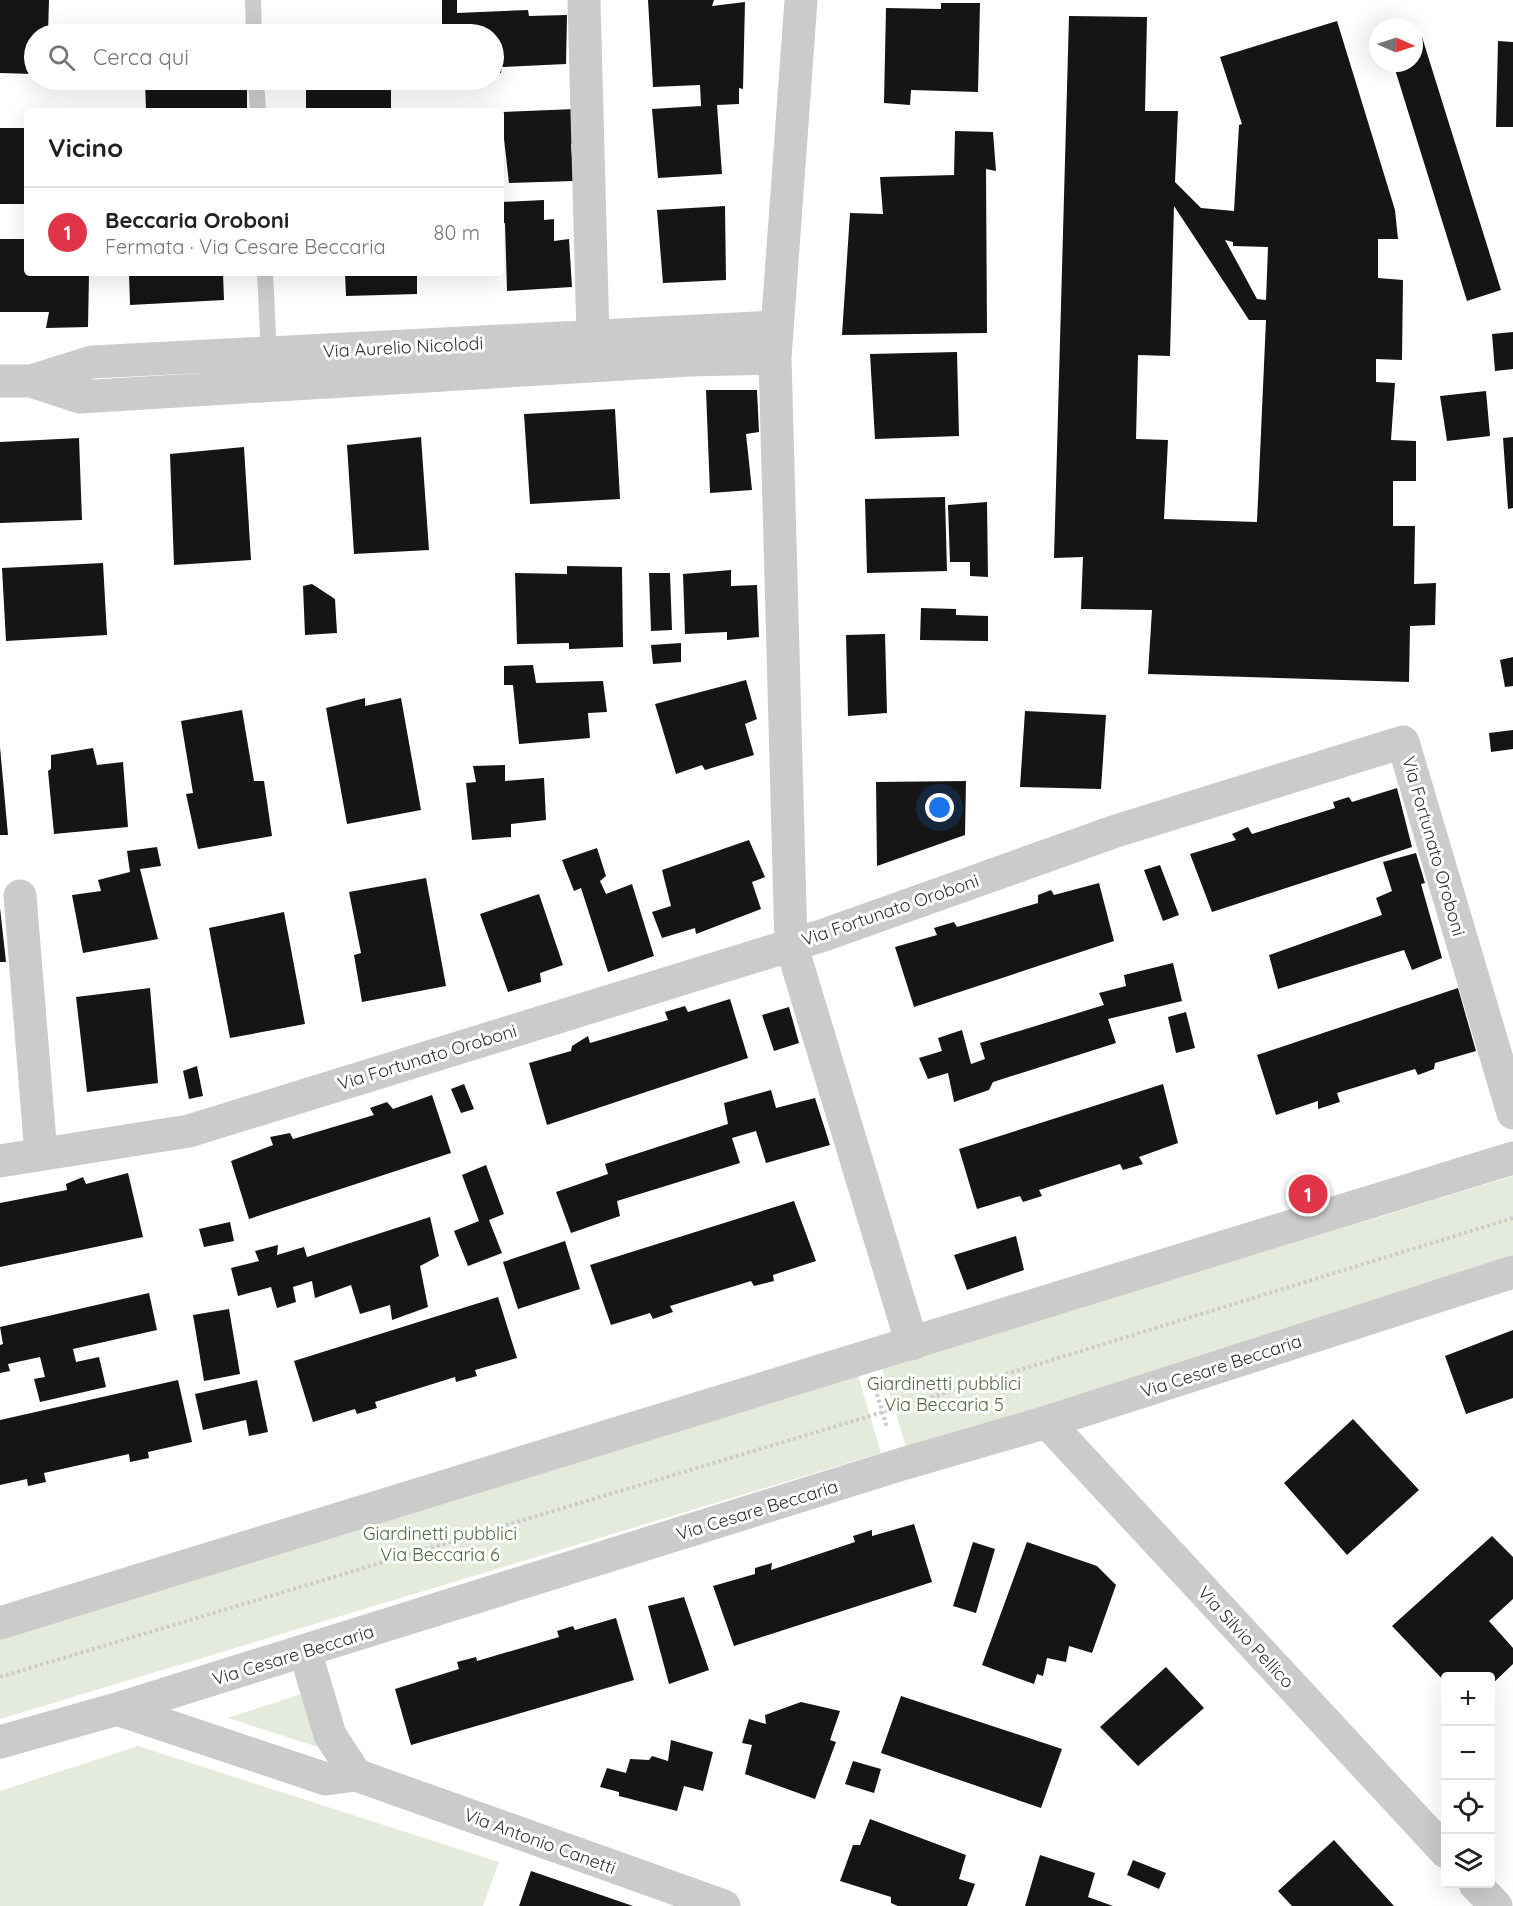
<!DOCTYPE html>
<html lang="it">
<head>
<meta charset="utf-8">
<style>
  body { margin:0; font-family:Quicksand,sans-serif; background:#f2f2f2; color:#202124 }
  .controls { position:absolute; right:18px; bottom:18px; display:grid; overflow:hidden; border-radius:6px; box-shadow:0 6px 24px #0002 }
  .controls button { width:54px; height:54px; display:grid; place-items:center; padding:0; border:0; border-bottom:2px solid #e0e0e0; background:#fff; color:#202124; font:30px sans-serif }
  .compass { position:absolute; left:1369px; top:18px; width:54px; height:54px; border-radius:50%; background:#fff; box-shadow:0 6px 24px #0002; rotate:93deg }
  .you { position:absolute; left:940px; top:808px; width:21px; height:21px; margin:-15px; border:4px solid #fff; border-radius:50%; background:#1a73e8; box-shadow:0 0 0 9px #1a73e833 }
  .badge { display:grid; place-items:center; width:39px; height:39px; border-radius:50%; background:#e03549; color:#fff; font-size:20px; font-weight:700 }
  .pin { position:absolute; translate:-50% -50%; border:3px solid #fff; box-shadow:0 2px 6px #0006 }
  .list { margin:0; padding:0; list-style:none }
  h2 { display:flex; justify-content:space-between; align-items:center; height:78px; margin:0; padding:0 24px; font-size:26px }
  h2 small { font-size:20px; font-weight:400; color:#757577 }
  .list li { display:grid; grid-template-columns:39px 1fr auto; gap:18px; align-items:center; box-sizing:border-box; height:90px; padding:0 24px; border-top:2px solid #e0e0e0 }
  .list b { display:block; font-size:22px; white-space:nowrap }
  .list p { margin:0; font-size:20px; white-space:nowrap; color:#757577 }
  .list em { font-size:20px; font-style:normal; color:#757577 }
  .icon { flex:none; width:33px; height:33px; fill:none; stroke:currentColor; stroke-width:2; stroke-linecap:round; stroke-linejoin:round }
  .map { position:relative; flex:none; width:1513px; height:1906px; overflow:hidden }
  .search { position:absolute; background:#fff; box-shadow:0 6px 24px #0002; left:24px; top:24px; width:480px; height:66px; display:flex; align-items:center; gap:15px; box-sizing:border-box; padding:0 21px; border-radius:33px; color:#757577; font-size:22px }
  .panel { position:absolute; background:#fff; box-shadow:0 6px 24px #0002; left:24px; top:108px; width:480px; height:168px; border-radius:6px }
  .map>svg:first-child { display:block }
</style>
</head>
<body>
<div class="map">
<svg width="1513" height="1906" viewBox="0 0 1513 1906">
  <rect width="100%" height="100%" fill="#fff"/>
  <!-- green -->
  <path fill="#e5ebdc" d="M 1513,1176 L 1513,1261 L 907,1450 L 882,1368 Z
    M 858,1375 L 881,1453 L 0,1719 L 0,1635 Z
    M 301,1694 L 318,1747 L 228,1718 Z
    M 138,1746 L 499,1862 L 483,1906 L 0,1906 L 0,1791 Z"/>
  <!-- building -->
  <path fill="#151515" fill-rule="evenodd" d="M 0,0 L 49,0 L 48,34 L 34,34 L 34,74 L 0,73 Z
    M 442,0 L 457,0 L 457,13 L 528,10 L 529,16 L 567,15 L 566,64 L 502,67 L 501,73 L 494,74 L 494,34 L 442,34 Z
    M 648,0 L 714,0 L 712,6 L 745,2 L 743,89 L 739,88 L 739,104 L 717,105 L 722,174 L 658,178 L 652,109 L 701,106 L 700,85 L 653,87 Z
    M 941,3 L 980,3 L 978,92 L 911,90 L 910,105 L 884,103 L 886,8 L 941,9 Z
    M 1069,16 L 1147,17 L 1145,111 L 1178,111 L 1175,182 L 1201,208 L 1234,211 L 1239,125 L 1242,124 L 1220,57 L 1337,21 L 1395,210 L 1398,239 L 1378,239 L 1378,278 L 1403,280 L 1402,360 L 1376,359 L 1376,382 L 1395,383 L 1391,440 L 1416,441 L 1416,481 L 1393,481 L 1393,526 L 1415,526 L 1414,584 L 1436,583 L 1435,625 L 1410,626 L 1409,682 L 1148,674 L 1152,610 L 1081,609 L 1083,557 L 1054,558 ZM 1174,206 L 1249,320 L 1266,320 L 1257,522 L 1164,519 L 1168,440 L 1136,439 L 1138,355 L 1170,356 ZM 1225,240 L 1233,242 L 1233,246 L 1268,247 L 1266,300 L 1257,299 Z
    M 1422,37 L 1501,290 L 1467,301 L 1393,63 L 1414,63 L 1414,39 Z
    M 1498,41 L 1513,42 L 1513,127 L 1496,127 Z
    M 145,80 L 247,80 L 247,111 L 146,111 Z
    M 306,80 L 391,80 L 391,111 L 306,111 Z
    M 575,109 L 578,145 L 571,144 L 574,181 L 509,183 L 501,112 Z
    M 0,128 L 27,128 L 27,204 L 0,204 Z
    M 955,131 L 993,132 L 996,171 L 986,169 L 987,333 L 842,335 L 850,213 L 883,214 L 880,177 L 954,175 Z
    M 544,200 L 544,220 L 554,219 L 554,241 L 569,239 L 572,287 L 507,291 L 505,223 L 501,224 L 501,202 Z
    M 725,206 L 726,280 L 663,283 L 657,210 Z
    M 0,239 L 27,239 L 27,273 L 89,273 L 88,327 L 46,328 L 49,312 L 0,312 Z
    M 129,273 L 223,273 L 224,300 L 130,305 Z
    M 345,273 L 417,273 L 417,294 L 346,296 Z
    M 1513,332 L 1513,369 L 1495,371 L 1492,334 Z
    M 957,352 L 959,436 L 875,439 L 870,354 Z
    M 706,390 L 757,390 L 759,432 L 746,434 L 752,490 L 710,493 Z
    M 1486,391 L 1490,436 L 1447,441 L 1440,396 Z
    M 615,409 L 620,499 L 530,504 L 524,414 Z
    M 421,437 L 429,550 L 354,554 L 347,445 Z
    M 1513,437 L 1513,508 L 1508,509 L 1503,438 Z
    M 79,438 L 82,520 L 0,523 L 0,442 Z
    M 244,447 L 251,560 L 174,565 L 170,454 Z
    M 945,497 L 947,571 L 867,573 L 865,499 Z
    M 987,502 L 988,577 L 970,576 L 970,562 L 950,562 L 948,505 Z
    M 103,563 L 107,635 L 6,641 L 2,568 Z
    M 567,566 L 622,567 L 623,647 L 569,649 L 569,643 L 517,644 L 515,573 L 567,574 Z
    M 731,570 L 731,586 L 757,585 L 759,637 L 727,640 L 727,632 L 685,634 L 683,574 Z
    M 649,573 L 670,573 L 672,630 L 651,631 Z
    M 312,584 L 335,599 L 337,633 L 305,635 L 303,586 Z
    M 921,608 L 956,609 L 956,615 L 988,616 L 988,641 L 920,640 Z
    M 885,634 L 887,713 L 848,716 L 846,635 Z
    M 681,643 L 681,662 L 653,664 L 651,645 Z
    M 1513,657 L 1513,686 L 1505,687 L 1500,660 Z
    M 533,665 L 536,683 L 603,681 L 607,712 L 588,713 L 590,738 L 519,744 L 513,685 L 504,685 L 504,666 Z
    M 746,680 L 757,719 L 745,724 L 754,755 L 705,770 L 702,765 L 676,774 L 655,704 Z
    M 365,698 L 365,706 L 401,698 L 421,810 L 347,824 L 326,708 Z
    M 242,710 L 254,781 L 264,781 L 272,836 L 198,849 L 186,794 L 193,793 L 181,721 Z
    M 1025,711 L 1106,715 L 1101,789 L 1020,787 Z
    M 1513,730 L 1513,749 L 1491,752 L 1489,733 Z
    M 0,747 L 8,835 L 0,835 Z
    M 93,748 L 97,765 L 123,762 L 128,827 L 54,834 L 48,771 L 51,769 L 51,755 Z
    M 505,765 L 505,781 L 544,778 L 546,820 L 511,824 L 511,837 L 472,840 L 466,783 L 476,782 L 473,766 Z
    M 966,781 L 965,835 L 877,866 L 876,782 Z
    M 1397,788 L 1412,847 L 1212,912 L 1190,854 L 1236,840 L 1232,834 L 1248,827 L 1252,834 L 1335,808 L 1333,802 L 1349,797 L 1352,802 Z
    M 749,840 L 765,877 L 752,882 L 761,909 L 696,934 L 695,928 L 662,938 L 652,912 L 671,906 L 662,870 Z
    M 157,847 L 161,866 L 140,869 L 158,939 L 83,953 L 72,895 L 101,891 L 98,880 L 130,872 L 127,851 Z
    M 597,848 L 606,876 L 600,881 L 606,894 L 632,884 L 654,956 L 608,972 L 581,888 L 574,891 L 562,860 Z
    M 1416,853 L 1425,883 L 1421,884 L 1442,958 L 1412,970 L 1404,950 L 1278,989 L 1269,955 L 1382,915 L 1376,898 L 1392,891 L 1383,862 Z
    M 1160,865 L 1179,915 L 1163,921 L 1144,870 Z
    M 426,878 L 446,986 L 362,1002 L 354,955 L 361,953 L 349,892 Z
    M 1099,883 L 1114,941 L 914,1007 L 895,947 L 937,935 L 934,928 L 954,922 L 957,927 L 1038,903 L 1038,895 L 1051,890 L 1054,895 Z
    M 539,894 L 563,965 L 540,973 L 541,982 L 508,992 L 480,914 Z
    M 0,908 L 6,962 L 0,962 Z
    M 284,912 L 305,1024 L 230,1038 L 209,928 Z
    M 1173,963 L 1182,1001 L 1108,1019 L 1116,1043 L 993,1082 L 989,1090 L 954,1102 L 948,1073 L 928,1079 L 919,1058 L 942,1051 L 938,1038 L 962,1030 L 971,1064 L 985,1059 L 980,1043 L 1104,1005 L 1099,993 L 1126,986 L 1124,975 Z
    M 150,988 L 158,1083 L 87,1092 L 76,997 Z
    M 1458,988 L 1476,1051 L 1435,1063 L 1434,1069 L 1418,1075 L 1415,1069 L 1337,1093 L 1340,1102 L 1318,1109 L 1318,1101 L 1276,1115 L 1257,1055 Z
    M 730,999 L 748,1058 L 547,1125 L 529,1063 L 571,1051 L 572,1046 L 588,1036 L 590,1043 L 668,1020 L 665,1012 L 685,1006 L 688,1012 Z
    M 789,1007 L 799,1043 L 774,1051 L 762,1015 Z
    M 1186,1012 L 1195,1048 L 1176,1053 L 1168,1017 Z
    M 197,1066 L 203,1096 L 189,1099 L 183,1071 Z
    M 464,1084 L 474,1109 L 461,1113 L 451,1089 Z
    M 1163,1084 L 1178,1143 L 1139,1157 L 1143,1164 L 1123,1170 L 1120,1164 L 1039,1190 L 1042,1196 L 1023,1202 L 1020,1196 L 977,1209 L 959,1149 Z
    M 771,1090 L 776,1108 L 815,1098 L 830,1145 L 766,1163 L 756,1131 L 732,1138 L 740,1163 L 617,1201 L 620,1216 L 571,1233 L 556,1192 L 608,1174 L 605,1164 L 728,1124 L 724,1103 Z
    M 432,1095 L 451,1153 L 249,1219 L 231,1161 L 273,1145 L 270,1137 L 290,1133 L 293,1139 L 374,1115 L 370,1108 L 387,1102 L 393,1109 Z
    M 486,1165 L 504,1214 L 489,1220 L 502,1253 L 468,1266 L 454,1231 L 479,1221 L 462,1175 Z
    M 128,1173 L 143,1237 L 0,1267 L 0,1203 L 67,1190 L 66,1184 L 83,1177 L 86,1184 Z
    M 794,1201 L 816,1261 L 773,1275 L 774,1281 L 754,1286 L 751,1281 L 670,1306 L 673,1312 L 653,1319 L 650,1313 L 611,1325 L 590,1265 Z
    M 430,1217 L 439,1256 L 420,1266 L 428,1307 L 392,1320 L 390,1305 L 360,1314 L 351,1285 L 315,1298 L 312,1281 L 293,1287 L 296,1302 L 277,1308 L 271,1287 L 238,1296 L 231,1268 L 259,1261 L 255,1251 L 278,1245 L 277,1255 L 304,1247 L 307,1257 Z
    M 230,1222 L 234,1241 L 204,1247 L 199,1229 Z
    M 1016,1236 L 1024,1270 L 967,1290 L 954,1255 Z
    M 565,1241 L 580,1289 L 518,1309 L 503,1262 Z
    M 149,1293 L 157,1330 L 73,1349 L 76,1362 L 99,1357 L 106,1387 L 40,1402 L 34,1379 L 45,1377 L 40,1357 L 8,1364 L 10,1371 L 0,1373 L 0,1345 L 3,1344 L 0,1327 Z
    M 498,1297 L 517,1358 L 475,1370 L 477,1376 L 456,1382 L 455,1377 L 375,1402 L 377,1408 L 357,1414 L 355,1409 L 313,1422 L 294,1361 Z
    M 229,1309 L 240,1374 L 204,1381 L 193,1315 Z
    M 1513,1330 L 1513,1398 L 1466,1414 L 1445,1356 Z
    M 178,1380 L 192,1442 L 148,1452 L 149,1458 L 130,1462 L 129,1454 L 44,1473 L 46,1482 L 28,1486 L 27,1479 L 0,1485 L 0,1420 Z
    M 257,1380 L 268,1432 L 249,1436 L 246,1420 L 203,1430 L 195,1394 Z
    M 1353,1419 L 1419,1490 L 1347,1555 L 1284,1483 Z
    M 914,1524 L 932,1582 L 734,1646 L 713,1586 L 755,1574 L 755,1568 L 772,1563 L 771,1570 L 855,1542 L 853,1536 L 872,1530 L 872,1536 Z
    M 1492,1536 L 1513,1557 L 1513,1599 L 1489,1621 L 1513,1648 L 1513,1664 L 1490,1686 L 1490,1676 L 1446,1676 L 1446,1683 L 1392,1626 Z
    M 973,1542 L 995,1549 L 976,1613 L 953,1606 Z
    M 1027,1542 L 1097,1566 L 1116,1585 L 1092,1653 L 1069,1646 L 1066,1662 L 1047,1658 L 1043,1676 L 1037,1674 L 1034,1684 L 982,1665 Z
    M 684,1597 L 709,1670 L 669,1684 L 648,1606 Z
    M 616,1618 L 634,1680 L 411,1745 L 395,1689 L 459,1669 L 457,1662 L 476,1657 L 477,1661 L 559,1637 L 557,1631 L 573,1626 L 575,1630 Z
    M 1166,1667 L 1204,1708 L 1138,1766 L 1100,1727 Z
    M 901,1696 L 1062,1749 L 1041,1808 L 881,1753 Z
    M 801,1702 L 840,1711 L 830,1740 L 836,1742 L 815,1799 L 745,1774 L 752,1745 L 742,1743 L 749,1719 L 766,1724 L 765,1715 Z
    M 671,1740 L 713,1752 L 703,1791 L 684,1786 L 677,1811 L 619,1796 L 619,1792 L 600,1787 L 607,1768 L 626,1773 L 630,1759 L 649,1760 L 652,1756 L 668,1761 Z
    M 853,1761 L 881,1769 L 874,1793 L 845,1784 Z
    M 870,1819 L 966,1855 L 959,1879 L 975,1884 L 967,1906 L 898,1906 L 891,1903 L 891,1897 L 840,1881 L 853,1845 L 860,1845 Z
    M 1334,1840 L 1394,1906 L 1292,1906 L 1278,1891 Z
    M 1040,1855 L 1095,1873 L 1088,1897 L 1113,1906 L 1025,1906 Z
    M 1133,1860 L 1166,1873 L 1159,1889 L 1127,1875 Z
    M 531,1871 L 633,1906 L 519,1906 Z"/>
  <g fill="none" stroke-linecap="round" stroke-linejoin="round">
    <!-- path -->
    <path stroke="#cbcbcb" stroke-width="4" stroke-dasharray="3 3" stroke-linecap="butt" d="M 877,1394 L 887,1427
      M 0,1677 L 870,1416 L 1513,1218"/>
    <!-- service -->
    <path stroke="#cbcbcb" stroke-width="16" d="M 253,0 L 254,34
      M 256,80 L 258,111
      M 265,273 L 269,355"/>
    <!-- minor -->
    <path stroke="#cbcbcb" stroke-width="33" d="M 584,0 L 593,337
      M 801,0 L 775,358 L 791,944 L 912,1344
      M 0,381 L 31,381 L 92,362 L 776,327
      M 31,381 L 80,397 L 690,360 L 775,358
      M 20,896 L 41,1154
      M 0,1161 L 189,1131 L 824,935 L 1116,831 L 1403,742 L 1513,1113
      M 1047,1422 L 1446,1852
      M 117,1709 L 326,1779 L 356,1775 L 330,1735 L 305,1651
      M 356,1775 L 724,1906
      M 1475,1884 L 1496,1906"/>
    <!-- tertiary -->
    <path stroke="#cbcbcb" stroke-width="33" d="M 0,1623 L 1513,1158
      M 0,1742 L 117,1709 L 899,1465 L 1047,1422 L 1513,1272"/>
  </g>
  <g text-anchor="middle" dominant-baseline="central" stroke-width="6" stroke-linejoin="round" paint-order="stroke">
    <!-- street labels -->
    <g font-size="18" fill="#2e2e2e" stroke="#fff">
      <text transform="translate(403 347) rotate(-3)">Via Aurelio Nicolodi</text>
      <text transform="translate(1434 846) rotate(74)">Via Fortunato Oroboni</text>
      <text transform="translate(890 910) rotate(-19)">Via Fortunato Oroboni</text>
      <text transform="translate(427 1057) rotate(-17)">Via Fortunato Oroboni</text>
      <text transform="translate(1221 1366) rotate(-18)">Via Cesare Beccaria</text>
      <text transform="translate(757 1510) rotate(-17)">Via Cesare Beccaria</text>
      <text transform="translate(1246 1637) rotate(47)">Via Silvio Pellico</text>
      <text transform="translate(293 1655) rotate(-17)">Via Cesare Beccaria</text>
      <text transform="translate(540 1841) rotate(20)">Via Antonio Canetti</text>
    </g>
    <!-- park labels -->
    <g font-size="18" fill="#53683d" stroke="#fff">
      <text x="944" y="1383">Giardinetti pubblici<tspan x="944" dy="21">Via Beccaria 5</tspan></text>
      <text x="440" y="1533">Giardinetti pubblici<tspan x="440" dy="21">Via Beccaria 6</tspan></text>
    </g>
  </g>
</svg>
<div class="controls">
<button>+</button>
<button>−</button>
<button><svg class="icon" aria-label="locate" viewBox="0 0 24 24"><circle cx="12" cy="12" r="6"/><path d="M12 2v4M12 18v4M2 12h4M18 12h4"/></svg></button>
<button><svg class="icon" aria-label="layers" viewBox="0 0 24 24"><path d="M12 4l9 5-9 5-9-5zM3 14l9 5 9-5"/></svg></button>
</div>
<svg class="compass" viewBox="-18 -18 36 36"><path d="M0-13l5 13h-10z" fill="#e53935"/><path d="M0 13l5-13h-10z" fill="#757577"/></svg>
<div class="you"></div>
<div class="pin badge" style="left:1308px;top:1194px">1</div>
<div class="search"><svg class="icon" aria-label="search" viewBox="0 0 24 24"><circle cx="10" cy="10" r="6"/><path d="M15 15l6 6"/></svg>Cerca qui</div>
<section class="panel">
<h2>Vicino<small></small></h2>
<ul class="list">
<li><span class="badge">1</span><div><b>Beccaria Oroboni</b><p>Fermata · Via Cesare Beccaria</p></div><em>80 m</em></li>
</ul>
</section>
</div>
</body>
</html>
